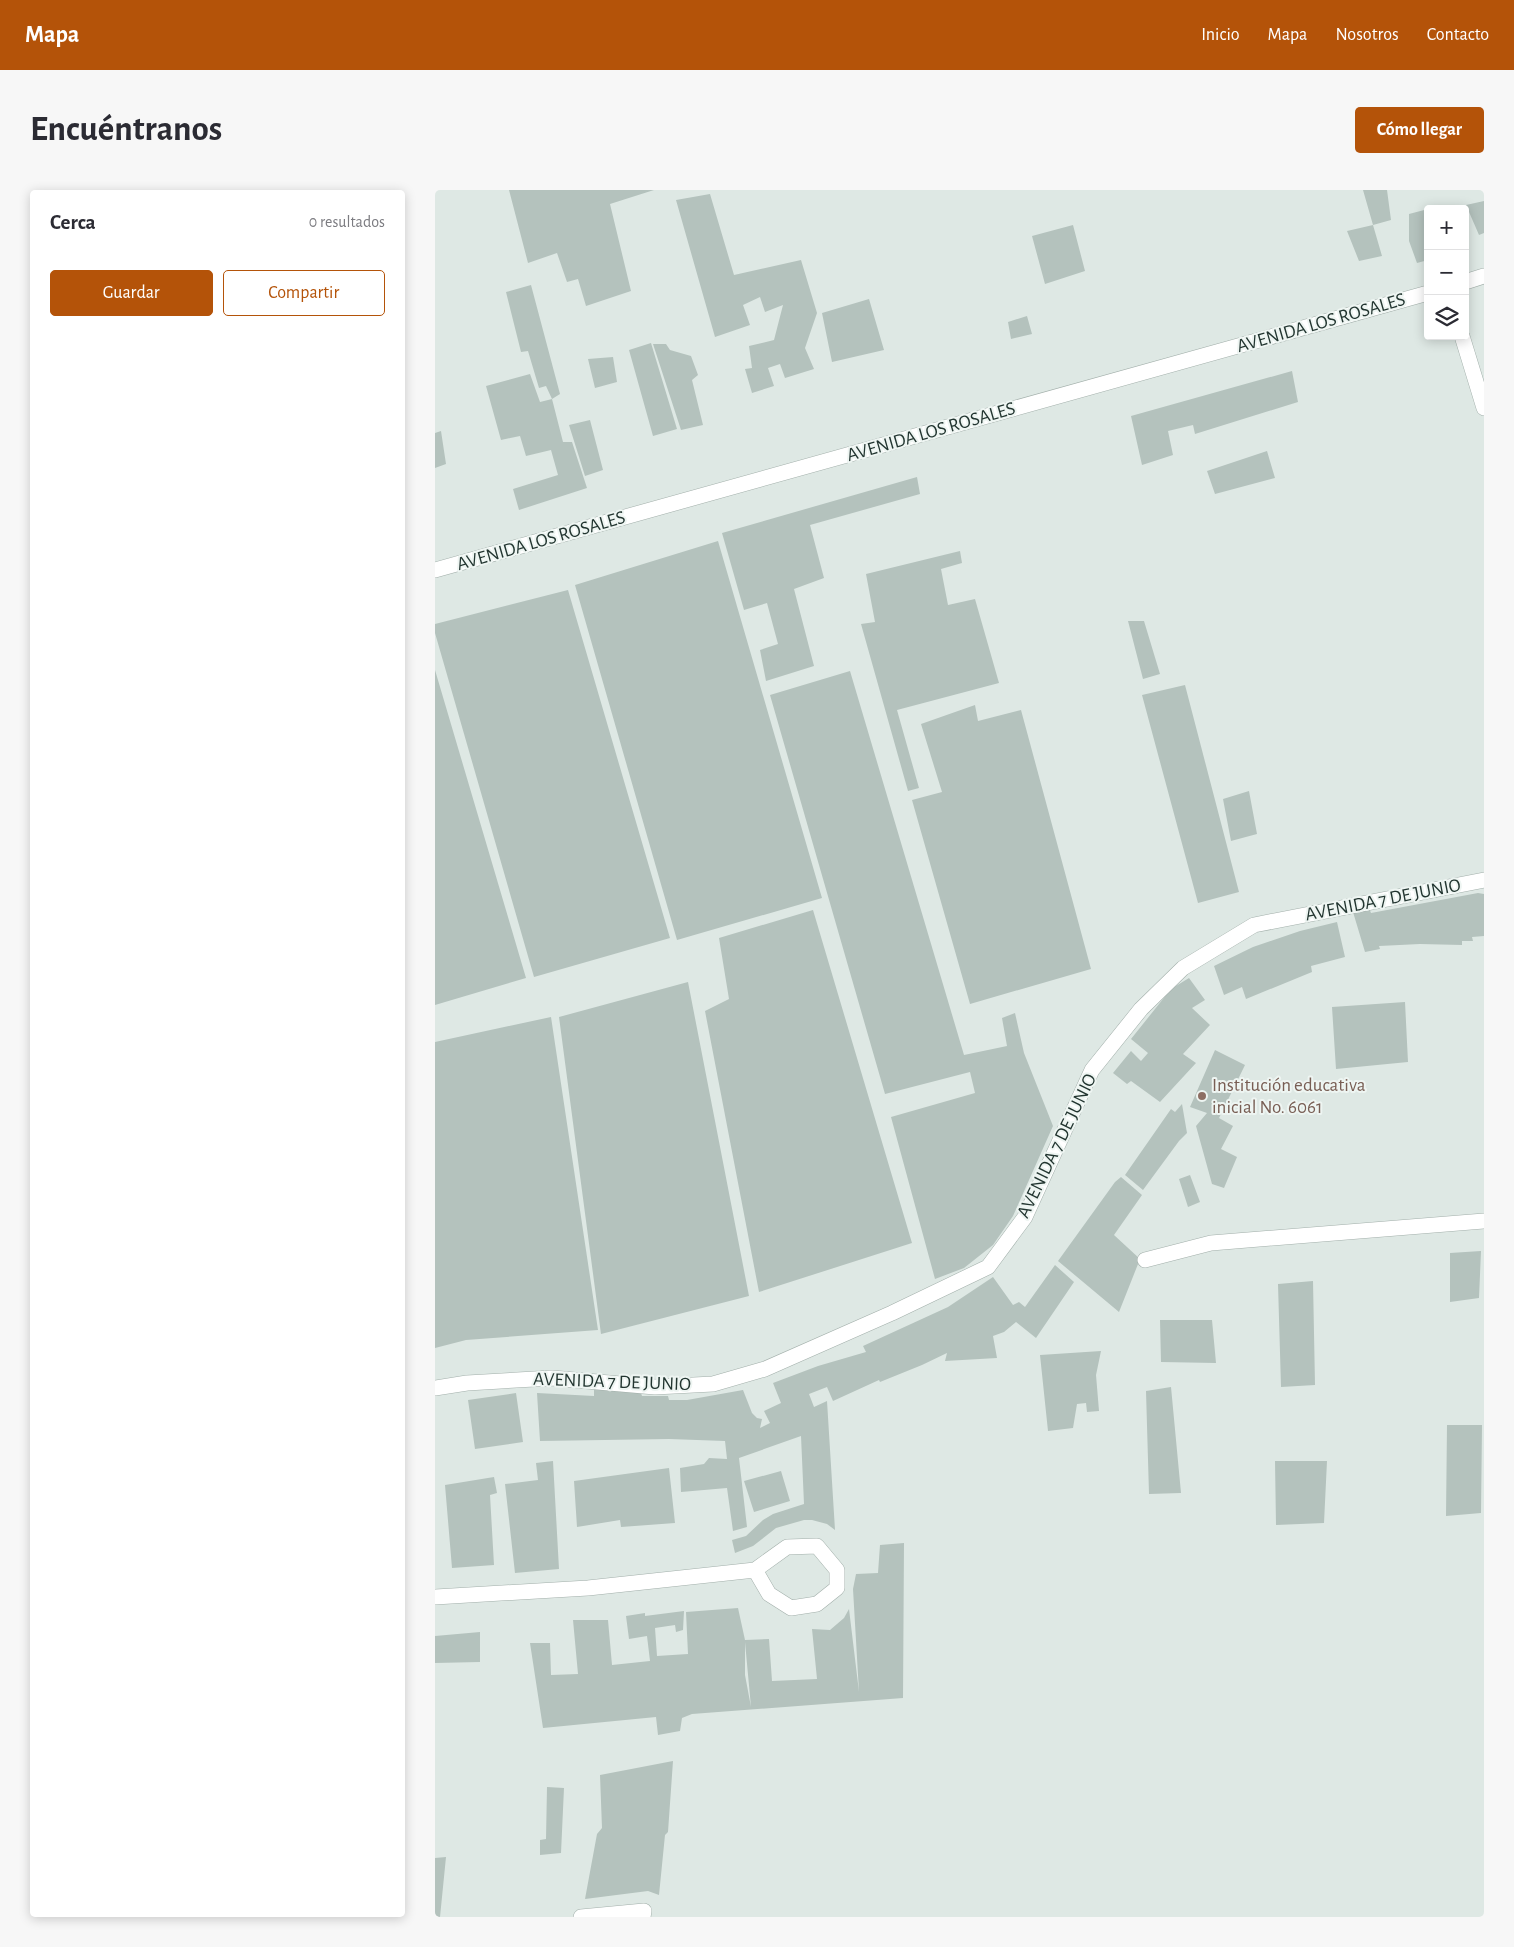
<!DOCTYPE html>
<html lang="es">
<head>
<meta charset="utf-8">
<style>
  body { margin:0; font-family:"Alegreya Sans",sans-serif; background:#f7f7f7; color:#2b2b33 }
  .controls { position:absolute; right:15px; top:15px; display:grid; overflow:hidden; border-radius:5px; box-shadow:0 2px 12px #0003 }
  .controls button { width:45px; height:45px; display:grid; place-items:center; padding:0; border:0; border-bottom:1px solid #e1e1e2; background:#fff; color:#2b2b33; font:25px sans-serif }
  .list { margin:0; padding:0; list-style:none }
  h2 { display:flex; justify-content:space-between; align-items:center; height:65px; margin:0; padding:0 20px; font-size:21px }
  h2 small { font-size:16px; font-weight:400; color:#7c7c81 }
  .actions { display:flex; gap:10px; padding:15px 20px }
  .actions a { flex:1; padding:11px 0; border:1px solid #b45309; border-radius:5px; text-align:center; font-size:18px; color:#b45309 }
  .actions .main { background:#b45309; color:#fff }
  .icon { flex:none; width:28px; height:28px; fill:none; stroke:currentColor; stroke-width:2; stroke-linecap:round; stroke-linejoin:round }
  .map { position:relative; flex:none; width:1049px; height:1727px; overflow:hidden; border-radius:5px }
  header { display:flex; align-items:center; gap:30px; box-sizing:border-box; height:70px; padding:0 25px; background:#b45309; color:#fff }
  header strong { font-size:24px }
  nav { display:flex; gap:28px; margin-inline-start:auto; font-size:18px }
  .intro { display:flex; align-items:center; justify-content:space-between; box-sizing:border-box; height:120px; padding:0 30px }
  h1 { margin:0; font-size:35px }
  .button { padding:12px 22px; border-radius:5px; background:#b45309; color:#fff; font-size:18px; font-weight:700 }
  main { display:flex; gap:30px; padding:0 30px }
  aside { flex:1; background:#fff; border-radius:5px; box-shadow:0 2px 12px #0003 }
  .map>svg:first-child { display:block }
</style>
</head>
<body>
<header>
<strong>Mapa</strong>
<nav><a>Inicio</a><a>Mapa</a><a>Nosotros</a><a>Contacto</a></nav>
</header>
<div class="intro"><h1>Encuéntranos</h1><a class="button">Cómo llegar</a></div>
<main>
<aside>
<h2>Cerca<small>0 resultados</small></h2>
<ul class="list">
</ul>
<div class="actions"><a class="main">Guardar</a><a>Compartir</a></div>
</aside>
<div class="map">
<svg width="1049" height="1727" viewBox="0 0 1049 1727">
  <rect width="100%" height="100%" fill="#dee8e4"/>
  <!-- building -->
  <path fill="#b4c2bd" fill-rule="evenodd" d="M 74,0 L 219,0 L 175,14 L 196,101 L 151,116 L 143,89 L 132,92 L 122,63 L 93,73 Z
    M 928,0 L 952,0 L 956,30 L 938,35 Z
    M 275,4 L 299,85 L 366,70 L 382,123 L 370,158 L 379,179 L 350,188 L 345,174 L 333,178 L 339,196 L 317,203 L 310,179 L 317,178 L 314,156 L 339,150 L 348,115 L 330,122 L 325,107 L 308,115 L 315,135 L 280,147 L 241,10 Z
    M 1049,11 L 1049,43 L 1044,45 L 1031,15 Z
    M 993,19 L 993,70 L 982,73 L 974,51 L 974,24 Z
    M 638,35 L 650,81 L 610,94 L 597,46 Z
    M 938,35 L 947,66 L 924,71 L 912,41 Z
    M 96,95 L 125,204 L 117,209 L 128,252 L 137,252 L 152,298 L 84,320 L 78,299 L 123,285 L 116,260 L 91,266 L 85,246 L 66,250 L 51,196 L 95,184 L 105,212 L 117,209 L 111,196 L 104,198 L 93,161 L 86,162 L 71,102 Z
    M 434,109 L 449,160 L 397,172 L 387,123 Z
    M 592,126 L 597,144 L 576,149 L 573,132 Z
    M 216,153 L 242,239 L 218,246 L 194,160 Z
    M 218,154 L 231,154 L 235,160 L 256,166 L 263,185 L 257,190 L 268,235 L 246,240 Z
    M 178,167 L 182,192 L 160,198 L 153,169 Z
    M 857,181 L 863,212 L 760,244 L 758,235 L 733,241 L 738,265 L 707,275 L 696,226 Z
    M 155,230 L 168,280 L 150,286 L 134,235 Z
    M 6,241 L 11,274 L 0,278 L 0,243 Z
    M 832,261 L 840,288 L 780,304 L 772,281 Z
    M 482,287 L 485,304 L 375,335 L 389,388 L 359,399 L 379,476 L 331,491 L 325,460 L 343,454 L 332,413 L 309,420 L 287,343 Z
    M 283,351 L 387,708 L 242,750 L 140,395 Z
    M 525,361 L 527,373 L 506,379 L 513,415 L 540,409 L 564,493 L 462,520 L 484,598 L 473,601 L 426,434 L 440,432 L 431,384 Z
    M 133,400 L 235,748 L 99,787 L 0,443 L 0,434 Z
    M 693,431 L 709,431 L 725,484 L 708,489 Z
    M 0,480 L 91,788 L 0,815 Z
    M 415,481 L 529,865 L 572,856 L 567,828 L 580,823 L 589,863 L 618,936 L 578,1026 L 558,1055 L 529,1078 L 500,1089 L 456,927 L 540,903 L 535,882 L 450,904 L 335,505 Z
    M 750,495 L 804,702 L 763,713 L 707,505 Z
    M 540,515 L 543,531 L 586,520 L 656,779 L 535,814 L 477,610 L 507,602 L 486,534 Z
    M 814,601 L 822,644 L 796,651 L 788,609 Z
    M 1043,703 L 1049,704 L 1049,746 L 1037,747 L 1038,751 L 1027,751 L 1027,755 L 985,754 L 944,756 L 945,759 L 930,762 L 918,722 L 934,718 L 936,723 Z
    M 378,720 L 477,1053 L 324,1102 L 270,821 L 294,809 L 284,748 Z
    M 902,732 L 910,767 L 876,776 L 877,782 L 811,809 L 807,797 L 789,805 L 779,776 L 818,757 L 865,741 Z
    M 754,788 L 770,810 L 757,818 L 775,835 L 748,864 L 761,873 L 725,912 L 696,891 L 692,894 L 678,883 L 696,861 L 706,871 L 713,863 L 696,849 L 736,799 Z
    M 253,792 L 314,1106 L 166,1144 L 124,827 Z
    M 970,812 L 973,872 L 901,879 L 897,817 Z
    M 116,827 L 163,1140 L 31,1150 L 0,1158 L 0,852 Z
    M 780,860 L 810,875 L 784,928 L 798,936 L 786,959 L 802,967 L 789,998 L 777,994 L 761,936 L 772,923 L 755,917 Z
    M 747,914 L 752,943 L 744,951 L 708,1000 L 690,985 L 736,919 L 740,922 Z
    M 755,985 L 765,1012 L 753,1017 L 744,989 Z
    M 686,987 L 707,1005 L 679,1045 L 705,1069 L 684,1122 L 623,1071 L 680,992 Z
    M 1046,1061 L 1044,1108 L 1015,1112 L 1015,1063 Z
    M 620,1075 L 639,1092 L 601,1148 L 581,1132 L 569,1142 L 558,1146 L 562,1168 L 510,1171 L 512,1163 L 487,1175 L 445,1192 L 444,1190 L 398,1211 L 392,1197 L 374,1204 L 379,1217 L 392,1211 L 400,1340 L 392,1334 L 377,1330 L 369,1330 L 341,1338 L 318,1356 L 300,1363 L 297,1350 L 311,1346 L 328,1330 L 338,1324 L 369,1314 L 366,1246 L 304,1268 L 312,1337 L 298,1341 L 292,1298 L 246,1302 L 245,1278 L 269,1274 L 274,1268 L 292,1269 L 290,1251 L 234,1249 L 105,1251 L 102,1203 L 159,1206 L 159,1199 L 206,1203 L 207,1206 L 233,1206 L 234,1210 L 252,1210 L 308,1200 L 317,1223 L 322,1228 L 327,1229 L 325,1238 L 335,1233 L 329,1221 L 346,1213 L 338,1193 L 383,1176 L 431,1162 L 428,1156 L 513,1117 L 558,1087 L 578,1115 L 584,1112 L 590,1117 Z
    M 878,1091 L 880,1195 L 846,1197 L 843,1094 Z
    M 725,1130 L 777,1130 L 781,1173 L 726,1172 Z
    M 666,1161 L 661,1185 L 664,1221 L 652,1222 L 651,1213 L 642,1214 L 638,1238 L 613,1241 L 605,1165 Z
    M 736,1197 L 746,1303 L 714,1304 L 711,1201 Z
    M 81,1203 L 88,1252 L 40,1259 L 33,1210 Z
    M 1012,1235 L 1047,1235 L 1046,1323 L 1011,1326 Z
    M 118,1271 L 124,1379 L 80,1383 L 70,1294 L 103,1290 L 101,1273 Z
    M 840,1271 L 892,1271 L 889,1333 L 841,1335 Z
    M 234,1278 L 240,1333 L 186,1337 L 185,1330 L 142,1337 L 139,1291 Z
    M 346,1281 L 355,1311 L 319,1322 L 309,1291 Z
    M 59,1287 L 62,1303 L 55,1305 L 59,1375 L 17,1378 L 10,1295 Z
    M 469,1353 L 468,1508 L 257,1524 L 247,1528 L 245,1541 L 223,1545 L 221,1527 L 108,1538 L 95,1453 L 115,1453 L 116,1485 L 143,1484 L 138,1430 L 173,1430 L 177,1475 L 215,1471 L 212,1446 L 194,1449 L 191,1426 L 210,1423 L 210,1426 L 249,1421 L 248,1440 L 241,1442 L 240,1435 L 220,1438 L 222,1466 L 253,1464 L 251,1422 L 303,1418 L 310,1450 L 334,1449 L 337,1491 L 382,1489 L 377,1439 L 395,1440 L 409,1428 L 414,1419 L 424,1502 L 418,1399 L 421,1384 L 443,1383 L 445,1355 ZM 310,1452 L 316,1517 L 310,1485 Z
    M 45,1442 L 45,1472 L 0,1473 L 0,1446 Z
    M 238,1571 L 233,1642 L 230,1645 L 224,1705 L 213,1701 L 150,1709 L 162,1644 L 167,1638 L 165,1585 Z
    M 112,1597 L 129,1598 L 126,1663 L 105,1665 L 105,1650 L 111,1649 Z
    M 11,1667 L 5,1727 L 0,1727 L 0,1668 Z"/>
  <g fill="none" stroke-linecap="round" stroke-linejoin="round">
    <defs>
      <path id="minor" d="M 1030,92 L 1049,86
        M 1027,146 L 1049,218
        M 0,380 L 993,103
        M 710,1070 L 776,1053 L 1049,1031
        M 0,1198 L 32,1193 L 117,1188 L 220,1197 L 278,1194 L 330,1179 L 457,1123 L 553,1077 L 590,1027 L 657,880 L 706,819 L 748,778 L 819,735 L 1049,690
        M 0,1407 L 153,1398 L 320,1380 L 352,1357 L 382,1356 L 402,1380 L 402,1398 L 382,1414 L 356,1418 L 334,1404 L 320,1380
        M 146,1727 L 209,1721 L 208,1727"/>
    </defs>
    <!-- minor casing -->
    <use href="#minor" stroke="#a2afaa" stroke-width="16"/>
    <!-- minor -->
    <use href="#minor" stroke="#fff" stroke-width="15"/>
  </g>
  <!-- markers -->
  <circle fill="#8d6e63" stroke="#eef5f2" stroke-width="2" cx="767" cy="906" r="5"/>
  <g text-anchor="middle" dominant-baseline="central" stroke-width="4" stroke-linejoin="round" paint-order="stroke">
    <!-- street labels -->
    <g font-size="19" fill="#223530" stroke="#eef5f2">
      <text transform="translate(886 133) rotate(-16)">AVENIDA LOS ROSALES</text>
      <text transform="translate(496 242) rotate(-16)">AVENIDA LOS ROSALES</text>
      <text transform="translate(106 351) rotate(-16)">AVENIDA LOS ROSALES</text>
      <text transform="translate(948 710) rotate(-11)">AVENIDA 7 DE JUNIO</text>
      <text transform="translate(622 956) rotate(-64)">AVENIDA 7 DE JUNIO</text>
      <text transform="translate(177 1192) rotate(2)">AVENIDA 7 DE JUNIO</text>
    </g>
    <!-- education labels -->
    <g font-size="19" fill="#785e54" stroke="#eef5f2" text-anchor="start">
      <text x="777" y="895">Institución educativa<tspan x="777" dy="22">inicial No. 6061</tspan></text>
    </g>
  </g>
</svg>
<div class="controls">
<button>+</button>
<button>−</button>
<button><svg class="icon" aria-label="layers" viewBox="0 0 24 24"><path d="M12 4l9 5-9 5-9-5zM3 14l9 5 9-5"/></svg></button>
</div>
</div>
</main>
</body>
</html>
